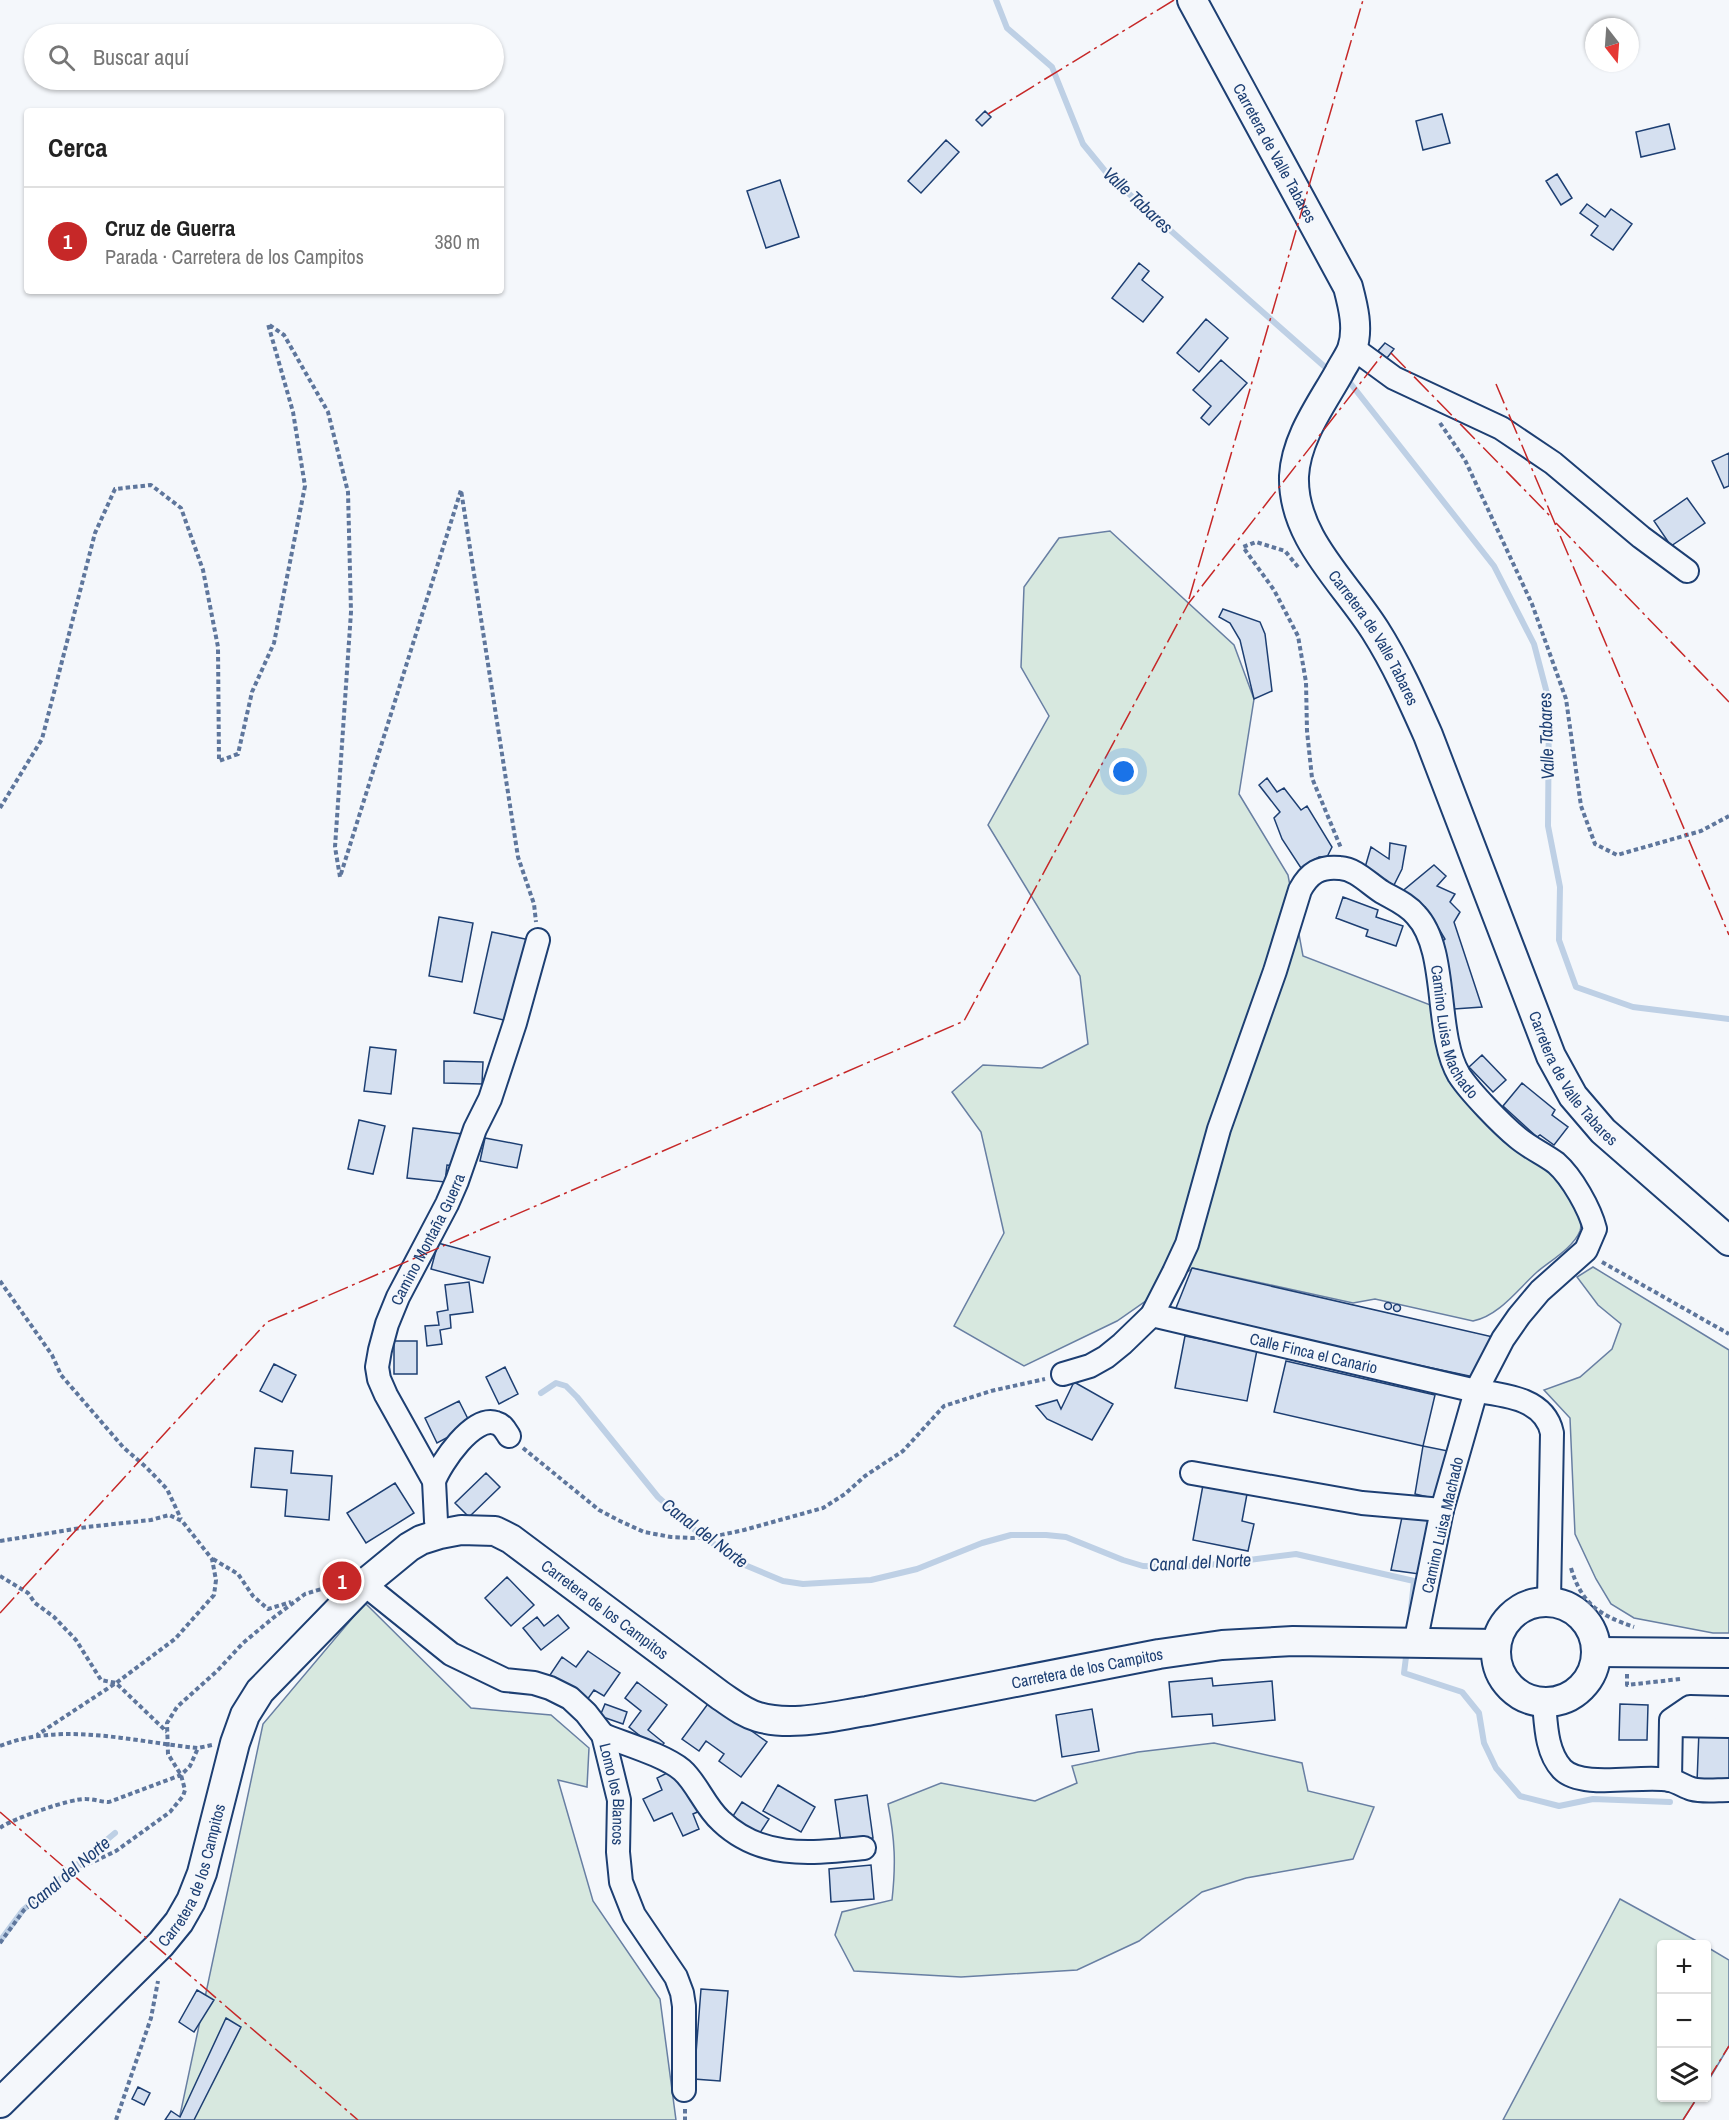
<!DOCTYPE html>
<html lang="es">
<head>
<meta charset="utf-8">
<style>
  body { margin:0; font-family:"Archivo Narrow",sans-serif; background:#f2f2f2; color:#222 }
  .controls { position:absolute; right:18px; bottom:18px; display:grid; overflow:hidden; border-radius:6px; box-shadow:0 2px 4px #0004 }
  .controls button { width:54px; height:54px; display:grid; place-items:center; padding:0; border:0; border-bottom:2px solid #e0e0e0; background:#fff; color:#222; font:30px sans-serif }
  .compass { position:absolute; left:1585px; top:18px; width:54px; height:54px; border-radius:50%; background:#fff; box-shadow:0 2px 4px #0004; rotate:163deg }
  .you { position:absolute; left:1124px; top:772px; width:21px; height:21px; margin:-15px; border:4px solid #fff; border-radius:50%; background:#1a73e8; box-shadow:0 0 0 9px #1a73e833 }
  .badge { display:grid; place-items:center; width:39px; height:39px; border-radius:50%; background:#c62828; color:#fff; font-size:20px; font-weight:700 }
  .pin { position:absolute; translate:-50% -50%; border:3px solid #fff; box-shadow:0 2px 6px #0006 }
  .list { margin:0; padding:0; list-style:none }
  h2 { display:flex; justify-content:space-between; align-items:center; height:78px; margin:0; padding:0 24px; font-size:26px }
  h2 small { font-size:20px; font-weight:400; color:#767676 }
  .list li { display:grid; grid-template-columns:39px 1fr auto; gap:18px; align-items:center; box-sizing:border-box; height:108px; padding:0 24px; border-top:2px solid #e0e0e0 }
  .list b { display:block; font-size:22px; white-space:nowrap }
  .list p { margin:0; font-size:20px; white-space:nowrap; color:#767676 }
  .list em { font-size:20px; font-style:normal; color:#767676 }
  .icon { flex:none; width:33px; height:33px; fill:none; stroke:currentColor; stroke-width:2; stroke-linecap:round; stroke-linejoin:round }
  .map { position:relative; flex:none; width:1729px; height:2120px; overflow:hidden }
  .search { position:absolute; background:#fff; box-shadow:0 2px 4px #0004; left:24px; top:24px; width:480px; height:66px; display:flex; align-items:center; gap:15px; box-sizing:border-box; padding:0 21px; border-radius:33px; color:#767676; font-size:22px }
  .panel { position:absolute; background:#fff; box-shadow:0 2px 4px #0004; left:24px; top:108px; width:480px; height:186px; border-radius:6px }
  .map>svg:first-child { display:block }
</style>
</head>
<body>
<div class="map">
<svg width="1729" height="2120" viewBox="0 0 1729 2120">
  <rect width="100%" height="100%" fill="#f4f7fb"/>
  <!-- green -->
  <path fill="#d7e8df" stroke="#687fa3" stroke-width="1.5" d="M 1110,531 L 1234,645 L 1254,699 L 1239,794 L 1288,875 L 1303,956 L 1433,1006 C 1435,1017 1438,1051 1443,1059 C 1447,1066 1456,1073 1462,1079 C 1484,1101 1591,1201 1580,1231 C 1573,1248 1550,1261 1537,1272 C 1518,1289 1499,1316 1473,1321 L 1375,1299 L 1353,1303 L 1193,1268 L 1117,1321 L 1024,1366 L 954,1326 L 1004,1233 L 981,1132 L 952,1092 L 983,1065 L 1042,1068 L 1088,1044 L 1080,976 L 988,825 L 1049,716 L 1021,667 L 1024,587 L 1059,538 Z
    M 1593,1267 L 1729,1350 L 1729,1633 L 1713,1633 L 1634,1618 L 1611,1604 L 1596,1579 L 1575,1534 L 1570,1418 L 1544,1390 L 1580,1377 L 1612,1349 L 1621,1324 L 1598,1305 L 1577,1277 Z
    M 365,1603 L 471,1708 L 551,1715 L 589,1748 L 587,1787 L 558,1780 L 593,1901 L 660,1999 L 676,2120 L 179,2120 L 263,1724 Z
    M 1214,1743 L 1302,1763 L 1308,1791 L 1374,1807 L 1353,1859 L 1246,1878 L 1202,1892 L 1139,1941 L 1077,1970 L 961,1977 L 854,1971 L 835,1935 L 842,1912 L 892,1900 C 896,1864 895,1840 888,1804 L 941,1783 L 1035,1801 L 1077,1783 L 1072,1766 L 1138,1752 Z
    M 1620,1899 L 1702,1944 L 1662,1944 L 1662,2098 L 1697,2098 L 1683,2120 L 1503,2120 Z
    M 1707,1947 L 1729,1960 L 1729,2046 L 1707,2083 Z"/>
  <g fill="none" stroke-linecap="round" stroke-linejoin="round">
    <!-- stream -->
    <path stroke="#bed0e5" stroke-width="6" d="M 996,0 L 1007,28 L 1052,67 L 1083,144 L 1110,177 L 1325,367
      M 1351,384 L 1494,566 L 1534,644 L 1549,701 L 1548,826 L 1560,887 L 1559,940 L 1576,987 L 1633,1007 L 1729,1019
      M 541,1393 L 556,1383 L 566,1386 L 577,1397 L 658,1497 L 696,1531 L 740,1563 L 783,1581 L 803,1584 L 871,1580 L 917,1569 L 982,1543 L 1011,1535 L 1046,1535 L 1066,1537 L 1123,1560 L 1143,1566 L 1173,1567 L 1218,1564 L 1296,1554 L 1414,1581 L 1411,1609
      M 1407,1649 L 1404,1673 L 1462,1692 L 1479,1713 L 1484,1743 L 1496,1768 L 1520,1796 L 1559,1806 L 1593,1799 L 1670,1802
      M 0,1941 L 23,1910 L 115,1833"/>
  </g>
  <!-- building -->
  <path fill="#d5e0f0" stroke="#1d3f73" stroke-width="1.5" d="M 985,111 L 991,117 L 982,126 L 976,120 Z
    M 1442,114 L 1450,143 L 1423,150 L 1416,121 Z
    M 1669,124 L 1675,149 L 1641,157 L 1636,132 Z
    M 946,140 L 959,152 L 921,193 L 908,181 Z
    M 1557,174 L 1572,198 L 1561,205 L 1546,181 Z
    M 780,180 L 799,237 L 766,248 L 747,191 Z
    M 1587,204 L 1605,217 L 1611,209 L 1632,224 L 1613,250 L 1591,235 L 1598,226 L 1580,213 Z
    M 1139,263 L 1149,271 L 1142,280 L 1163,297 L 1143,322 L 1112,298 Z
    M 1206,319 L 1228,338 L 1199,372 L 1177,353 Z
    M 1385,343 L 1394,349 L 1387,358 L 1378,351 Z
    M 1221,360 L 1247,383 L 1209,425 L 1201,418 L 1211,406 L 1193,390 Z
    M 1729,453 L 1729,486 L 1724,488 L 1712,461 Z
    M 1687,498 L 1705,523 L 1671,546 L 1654,521 Z
    M 1223,609 L 1260,622 L 1265,634 L 1272,691 L 1254,699 L 1240,640 L 1230,623 L 1219,617 Z
    M 1267,778 L 1277,792 L 1284,788 L 1301,810 L 1307,806 L 1332,847 L 1327,857 L 1319,857 L 1301,868 L 1282,839 L 1274,818 L 1280,812 L 1259,785 Z
    M 1390,843 L 1406,846 L 1402,869 L 1393,887 L 1364,871 L 1371,847 L 1389,859 Z
    M 1434,865 L 1446,876 L 1437,886 L 1455,894 L 1450,902 L 1460,912 L 1454,922 L 1482,1007 L 1454,1009 L 1439,944 L 1445,939 L 1432,917 L 1399,894 Z
    M 1343,897 L 1378,910 L 1376,917 L 1403,926 L 1396,946 L 1366,936 L 1368,930 L 1336,918 Z
    M 439,917 L 473,923 L 462,982 L 429,976 Z
    M 492,932 L 530,940 L 512,1022 L 474,1013 Z
    M 370,1047 L 396,1050 L 391,1094 L 364,1091 Z
    M 1482,1055 L 1506,1080 L 1493,1092 L 1469,1067 Z
    M 444,1061 L 483,1062 L 482,1084 L 444,1083 Z
    M 1522,1083 L 1555,1110 L 1552,1115 L 1568,1127 L 1554,1145 L 1540,1135 L 1537,1137 L 1503,1106 Z
    M 359,1120 L 385,1126 L 373,1174 L 348,1169 Z
    M 413,1128 L 462,1134 L 458,1166 L 447,1165 L 445,1182 L 407,1178 Z
    M 485,1138 L 522,1145 L 517,1168 L 480,1161 Z
    M 438,1243 L 490,1257 L 483,1283 L 431,1269 Z
    M 1192,1268 L 1493,1337 L 1474,1377 L 1174,1313 Z
    M 469,1282 L 473,1312 L 450,1315 L 451,1328 L 440,1330 L 442,1344 L 427,1346 L 425,1326 L 439,1325 L 437,1312 L 448,1310 L 445,1285 Z
    M1384.5 1306a3.5 3.5 0 1 1 7 0a3.5 3.5 0 1 1-7 0Z
    M1393.5 1308a3.5 3.5 0 1 1 7 0a3.5 3.5 0 1 1-7 0Z
    M 1185,1336 L 1257,1350 L 1247,1401 L 1175,1388 Z
    M 394,1341 L 417,1341 L 417,1374 L 394,1374 Z
    M 1286,1361 L 1435,1395 L 1423,1446 L 1274,1412 Z
    M 274,1364 L 296,1375 L 282,1402 L 260,1391 Z
    M 505,1367 L 518,1394 L 499,1404 L 486,1377 Z
    M 1074,1382 L 1113,1404 L 1092,1440 L 1047,1419 L 1036,1406 L 1057,1400 L 1061,1409 Z
    M 459,1401 L 471,1425 L 437,1443 L 425,1418 Z
    M 1423,1446 L 1453,1452 L 1441,1500 L 1415,1494 Z
    M 255,1448 L 293,1451 L 291,1473 L 332,1476 L 329,1520 L 285,1516 L 287,1490 L 251,1487 Z
    M 486,1473 L 500,1487 L 469,1517 L 455,1503 Z
    M 395,1483 L 414,1513 L 366,1543 L 347,1513 Z
    M 1203,1485 L 1247,1494 L 1242,1521 L 1254,1524 L 1248,1551 L 1193,1540 Z
    M 1402,1517 L 1431,1520 L 1419,1574 L 1391,1570 Z
    M 507,1577 L 534,1605 L 511,1626 L 485,1598 Z
    M 558,1615 L 569,1628 L 541,1650 L 523,1628 L 537,1617 L 544,1626 Z
    M 588,1651 L 620,1673 L 604,1696 L 594,1690 L 587,1700 L 550,1675 L 562,1657 L 576,1667 Z
    M 1212,1678 L 1213,1686 L 1272,1681 L 1275,1720 L 1213,1726 L 1212,1714 L 1172,1717 L 1169,1682 Z
    M 637,1682 L 667,1705 L 648,1730 L 664,1743 L 658,1750 L 629,1727 L 641,1711 L 625,1698 Z
    M 710,1701 L 767,1742 L 741,1777 L 719,1761 L 724,1754 L 706,1741 L 699,1751 L 682,1739 Z
    M 605,1704 L 627,1712 L 623,1724 L 600,1716 Z
    M 1620,1704 L 1648,1705 L 1647,1740 L 1619,1740 Z
    M 1092,1709 L 1099,1751 L 1062,1757 L 1056,1715 Z
    M 1699,1731 L 1729,1732 L 1729,1784 L 1697,1782 Z
    M 673,1770 L 681,1786 L 689,1782 L 702,1810 L 693,1814 L 699,1829 L 683,1836 L 672,1813 L 654,1821 L 643,1799 L 662,1790 L 657,1778 Z
    M 778,1785 L 815,1807 L 801,1832 L 763,1811 Z
    M 867,1795 L 873,1838 L 841,1842 L 835,1800 Z
    M 742,1802 L 769,1819 L 758,1836 L 731,1819 Z
    M 871,1865 L 874,1899 L 831,1902 L 829,1869 Z
    M 701,1989 L 728,1991 L 720,2081 L 694,2079 Z
    M 197,1990 L 214,2000 L 194,2032 L 179,2022 Z
    M 226,2018 L 241,2027 L 194,2120 L 165,2120 L 171,2111 L 180,2117 Z
    M 138,2087 L 150,2093 L 144,2105 L 132,2099 Z"/>
  <g fill="none" stroke-linecap="round" stroke-linejoin="round">
    <defs>
      <g id="minor">
        <path d="M 1353,348 L 1394,378 L 1501,428 L 1553,463 L 1641,537 L 1687,571"/>
        <path id="s1" d="M 1152,1315 L 1476,1391 C 1506,1395 1545,1399 1552,1433 L 1549,1601"/>
        <path id="s2" d="M 1063,1374 L 1090,1366 L 1106,1357 L 1122,1344 L 1152,1315 L 1174,1272 L 1187,1244 L 1219,1129 L 1275,971 L 1300,890 C 1309,873 1320,866 1340,868 C 1356,869 1368,883 1382,892 C 1394,899 1407,904 1416,915 C 1449,950 1434,1033 1459,1075 C 1470,1092 1502,1125 1518,1138 C 1530,1148 1544,1154 1556,1163 C 1572,1177 1590,1209 1595,1229 L 1586,1250 L 1540,1291 L 1519,1316 L 1503,1339 L 1476,1391 L 1442,1510 L 1417,1634 L 1416,1645"/>
        <path d="M 1192,1473 L 1362,1503 L 1442,1510"/>
        <path d="M 434,1481 C 441,1463 473,1415 496,1423 C 503,1425 505,1430 509,1436"/>
        <path id="s3" d="M 440,1534 L 436,1521 L 434,1481 L 386,1395 L 379,1379 L 377,1367 L 380,1350 L 387,1324 L 398,1297 L 447,1204 L 457,1181 L 475,1129 L 490,1099 L 515,1023 L 538,940"/>
        <path id="s4" d="M 364,1584 L 451,1654 L 505,1680 L 534,1683 L 550,1688 L 570,1698 L 586,1713 L 603,1735 L 619,1800 L 618,1852 L 621,1882 L 634,1915 L 676,1977 L 682,1993 L 684,2006 L 684,2090"/>
        <path d="M 1544,1703 C 1546,1724 1546,1752 1562,1769 C 1582,1790 1643,1774 1670,1780 C 1678,1782 1685,1787 1692,1789 C 1703,1792 1717,1790 1729,1790"/>
        <path d="M 1671,1725 L 1729,1726"/>
        <path d="M 603,1735 C 625,1744 664,1755 682,1770 C 697,1783 705,1807 721,1821 C 762,1860 812,1853 864,1848"/>
        <path d="M 1670,1780 L 1671,1720 L 1690,1707 L 1729,1708"/>
      </g>
      <g id="major">
        <path id="s5" d="M 1192,0 L 1348,287 C 1353,306 1359,329 1352,349 C 1349,357 1343,365 1339,373 C 1321,405 1296,438 1294,476 C 1292,537 1344,581 1375,630 C 1396,663 1412,699 1428,735 L 1551,1056 L 1573,1096 L 1603,1131 L 1729,1241"/>
        <circle cx="1546" cy="1652" r="50"/>
        <path d="M 1596,1652 L 1729,1653"/>
        <path id="s6" d="M 0,2103 L 161,1944 L 179,1922 L 191,1901 L 202,1873 L 235,1743 L 245,1715 L 260,1691 L 364,1584 L 409,1547 L 421,1540 L 440,1534 L 461,1530 L 495,1531 L 511,1539 L 721,1696 C 733,1704 744,1713 758,1717 C 792,1727 833,1716 867,1711 L 1159,1654 L 1222,1645 L 1293,1641 L 1496,1644"/>
      </g>
    </defs>
    <!-- minor casing -->
    <use href="#minor" stroke="#1d3f73" stroke-width="26"/>
    <!-- major casing -->
    <use href="#major" stroke="#1d3f73" stroke-width="32"/>
    <!-- path -->
    <path stroke="#5e769c" stroke-width="4" stroke-dasharray="4.5 3" stroke-linecap="butt" d="M 1440,423 L 1465,460 L 1532,604 L 1566,699 L 1581,806 L 1595,844 L 1617,855 L 1701,831 L 1729,816
      M 1298,567 L 1285,551 L 1256,542 L 1243,547 L 1274,590 L 1298,636 L 1306,682 L 1307,731 L 1312,778 L 1341,848
      M 0,808 L 42,739 L 95,533 L 115,489 L 151,485 L 181,508 L 203,570 L 218,647 L 219,761 L 238,754 L 252,692 L 274,643 L 305,486 L 293,412 L 268,324 L 284,335 L 328,412 L 348,492 L 351,612 L 335,847 L 340,877 L 461,490 L 518,857 L 534,904 L 536,922
      M 1602,1262 L 1729,1334
      M 0,1281 L 52,1355 L 61,1375 L 123,1447 L 147,1468 L 167,1489 L 181,1519
      M 523,1448 L 599,1510 L 620,1521 L 644,1532 L 671,1537 L 693,1538 L 716,1536 L 744,1530 L 823,1508 L 845,1494 L 865,1476 L 903,1451 L 944,1406 L 991,1391 L 1045,1379
      M 0,1541 L 87,1527 L 151,1520 L 169,1515 L 182,1521 L 212,1559 L 216,1580 L 214,1595 L 175,1639 L 116,1683 L 37,1735
      M 213,1559 L 238,1574 L 253,1596 L 268,1609 L 291,1602
      M 1571,1568 C 1582,1605 1600,1615 1634,1627
      M 0,1576 L 28,1593 L 35,1603 L 54,1617 L 76,1640 L 101,1680 L 116,1683 L 167,1732
      M 1627,1674 L 1627,1685 L 1680,1679
      M 0,1746 C 62,1721 134,1742 198,1748 L 212,1745
      M 0,1828 C 11,1819 72,1798 86,1799 C 94,1799 101,1802 109,1802 L 181,1775 L 190,1766 L 198,1748
      M 0,1943 L 24,1910 L 77,1867 L 93,1862 L 116,1851 L 170,1812 L 183,1796 L 185,1790 L 181,1775 L 168,1754 L 167,1723 L 177,1707 L 218,1670 L 243,1643 L 273,1618 L 305,1594 L 328,1587
      M 685,2109 L 685,2120
      M 116,2120 L 151,2018 L 158,1981"/>
    <!-- minor -->
    <use href="#minor" stroke="#f4f7fb" stroke-width="22"/>
    <!-- major -->
    <use href="#major" stroke="#f4f7fb" stroke-width="28"/>
    <!-- power -->
    <path stroke="#c62828" stroke-width="1.5" stroke-dasharray="21 4.5 3 4.5" stroke-linecap="butt" d="M 988,114 L 1174,0
      M 1391,353 L 1550,516
      M 1496,384 L 1729,935
      M 1556,523 L 1729,702
      M 1189,599 L 1363,0
      M 0,1613 L 267,1322 L 964,1021 L 1188,604 L 1383,354
      M 0,1812 L 358,2120
      M 1706,2083 L 1729,2046
      M 1683,2120 L 1697,2098"/>
  </g>
  <g text-anchor="middle" dominant-baseline="central" stroke-width="4.5" stroke-linejoin="round" paint-order="stroke">
    <!-- street labels -->
    <g font-size="16" fill="#1d3f73" stroke="#f4f7fb">
      <text stroke="none"><textPath href="#s5" startOffset="174">Carretera de Valle Tabares</textPath></text>
      <text stroke="none"><textPath href="#s5" startOffset="714">Carretera de Valle Tabares</textPath></text>
      <text stroke="none"><textPath href="#s2" startOffset="824">Camino Luisa Machado</textPath></text>
      <text stroke="none"><textPath href="#s5" startOffset="1200">Carretera de Valle Tabares</textPath></text>
      <text stroke="none"><textPath href="#s3" startOffset="320">Camino Montaña Guerra</textPath></text>
      <text stroke="none"><textPath href="#s1" startOffset="166">Calle Finca el Canario</textPath></text>
      <text transform="translate(1442 1525) rotate(-77)">Camino Luisa Machado</text>
      <text stroke="none"><textPath href="#s6" startOffset="933">Carretera de los Campitos</textPath></text>
      <text stroke="none"><textPath href="#s6" startOffset="1455">Carretera de los Campitos</textPath></text>
      <text stroke="none"><textPath href="#s4" startOffset="350">Lomo los Blancos</textPath></text>
      <text stroke="none"><textPath href="#s6" startOffset="303">Carretera de los Campitos</textPath></text>
    </g>
    <!-- water labels -->
    <g font-size="18" font-style="italic" fill="#1d3f73" stroke="#f4f7fb">
      <text transform="translate(1138 200) rotate(43)">Valle Tabares</text>
      <text transform="translate(1546 736) rotate(-92)">Valle Tabares</text>
      <text transform="translate(705 1533) rotate(37)">Canal del Norte</text>
      <text transform="translate(1200 1562) rotate(-3)">Canal del Norte</text>
      <text transform="translate(68 1873) rotate(-40)">Canal del Norte</text>
    </g>
  </g>
</svg>
<div class="controls">
<button>+</button>
<button>−</button>
<button><svg class="icon" aria-label="layers" viewBox="0 0 24 24"><path d="M12 4l9 5-9 5-9-5zM3 14l9 5 9-5"/></svg></button>
</div>
<svg class="compass" viewBox="-18 -18 36 36"><path d="M0-13l5 13h-10z" fill="#e53935"/><path d="M0 13l5-13h-10z" fill="#767676"/></svg>
<div class="you"></div>
<div class="pin badge" style="left:342px;top:1581px">1</div>
<div class="search"><svg class="icon" aria-label="search" viewBox="0 0 24 24"><circle cx="10" cy="10" r="6"/><path d="M15 15l6 6"/></svg>Buscar aquí</div>
<section class="panel">
<h2>Cerca<small></small></h2>
<ul class="list">
<li><span class="badge">1</span><div><b>Cruz de Guerra</b><p>Parada · Carretera de los Campitos</p></div><em>380 m</em></li>
</ul>
</section>
</div>
</body>
</html>
